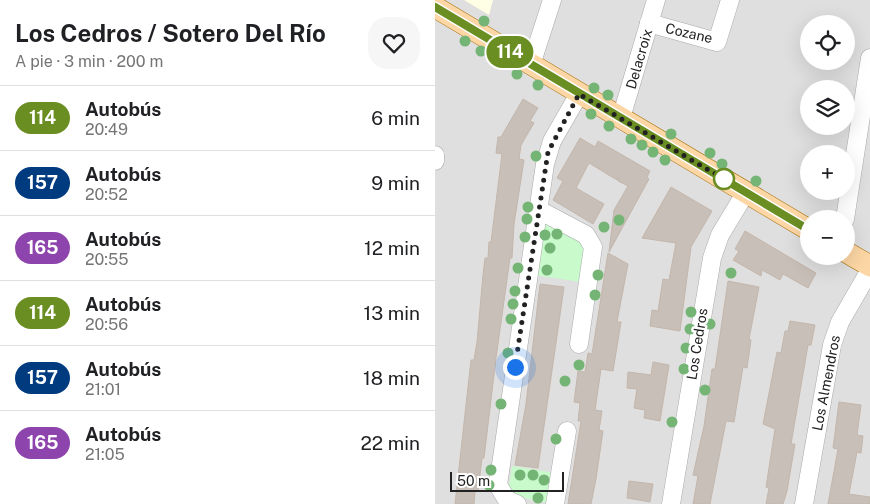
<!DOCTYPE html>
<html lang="es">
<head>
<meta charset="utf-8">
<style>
  :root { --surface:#fff; --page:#f6f6f6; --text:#202124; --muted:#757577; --line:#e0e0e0 }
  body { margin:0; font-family:"Public Sans",sans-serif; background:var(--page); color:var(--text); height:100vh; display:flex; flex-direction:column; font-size:19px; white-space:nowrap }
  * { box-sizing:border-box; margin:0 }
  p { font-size:16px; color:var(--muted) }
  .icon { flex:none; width:28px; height:28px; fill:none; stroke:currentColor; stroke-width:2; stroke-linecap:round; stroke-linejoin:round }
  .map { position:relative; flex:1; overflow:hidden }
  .details { display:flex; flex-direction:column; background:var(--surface); width:435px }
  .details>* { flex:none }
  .badge { padding:0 10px; border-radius:16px; font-size:18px; line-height:32px }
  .controls { position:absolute; left:365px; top:15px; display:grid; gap:10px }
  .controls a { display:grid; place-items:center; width:55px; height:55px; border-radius:50%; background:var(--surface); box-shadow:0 5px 20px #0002; font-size:25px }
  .scale { position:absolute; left:15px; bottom:12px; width:114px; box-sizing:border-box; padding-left:5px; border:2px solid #222; border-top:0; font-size:14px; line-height:18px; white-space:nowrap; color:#222; -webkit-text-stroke:4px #fff; paint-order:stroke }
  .you { position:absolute; width:25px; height:25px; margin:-12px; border:4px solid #fff; border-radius:50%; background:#1a73e8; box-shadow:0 0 0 8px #1a73e833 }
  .map>.badge { position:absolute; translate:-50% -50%; box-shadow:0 0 0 2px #fff }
  .round { display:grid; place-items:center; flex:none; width:52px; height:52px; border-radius:20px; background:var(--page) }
  .summary { display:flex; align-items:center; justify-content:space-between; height:85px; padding:0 15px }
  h1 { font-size:24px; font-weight:700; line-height:38px }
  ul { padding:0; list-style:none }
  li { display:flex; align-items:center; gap:15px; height:65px; padding:0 15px; border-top:1px solid var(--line) }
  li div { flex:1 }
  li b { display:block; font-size:19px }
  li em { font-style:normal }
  li .badge { min-width:55px; font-weight:700; text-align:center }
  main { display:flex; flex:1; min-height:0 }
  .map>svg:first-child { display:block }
</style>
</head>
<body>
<main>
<section class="details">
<div class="summary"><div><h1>Los Cedros / Sotero Del Río</h1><p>A pie · 3 min · 200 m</p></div><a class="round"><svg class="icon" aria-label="heart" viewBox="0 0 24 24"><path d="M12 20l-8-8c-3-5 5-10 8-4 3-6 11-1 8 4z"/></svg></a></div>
<ul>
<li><span class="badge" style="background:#6b8e23;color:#fff">114</span><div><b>Autobús</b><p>20:49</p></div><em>6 min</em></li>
<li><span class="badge" style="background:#003b80;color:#fff">157</span><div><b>Autobús</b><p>20:52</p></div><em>9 min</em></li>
<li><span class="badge" style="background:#8e44ad;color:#fff">165</span><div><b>Autobús</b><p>20:55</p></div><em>12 min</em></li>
<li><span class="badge" style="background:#6b8e23;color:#fff">114</span><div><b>Autobús</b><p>20:56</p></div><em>13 min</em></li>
<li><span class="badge" style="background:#003b80;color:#fff">157</span><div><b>Autobús</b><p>21:01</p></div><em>18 min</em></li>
<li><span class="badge" style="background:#8e44ad;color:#fff">165</span><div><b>Autobús</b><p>21:05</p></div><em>22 min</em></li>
</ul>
</section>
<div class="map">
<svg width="435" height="504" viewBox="0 0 435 504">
  <rect width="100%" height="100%" fill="#f2efe9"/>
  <path fill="#e0dfdf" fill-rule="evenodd" d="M 0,0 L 435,0 L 435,504 L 0,504 ZM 374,24 L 411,24 L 411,61 L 374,61 ZM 374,89 L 411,89 L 411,126 L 374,126 ZM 374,154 L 411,154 L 411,191 L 374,191 ZM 374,219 L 411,219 L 411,256 L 374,256 Z"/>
  <path fill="#ffffe5" d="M 29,0 L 58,0 L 54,15 Z"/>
  <g fill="#c8facc">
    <path d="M 114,221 L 151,246 L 146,282 L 99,275 L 107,224 Z"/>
    <path d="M 77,466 L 120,473 L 113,503 L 79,496 L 74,486 Z"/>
  </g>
  <g fill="#c7bfb8" stroke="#c4b6ab">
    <path d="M 88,99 L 103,108 L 95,121 L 99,123 L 86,145 L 84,159 L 89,160 L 79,224 L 77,258 L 75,258 L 61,358 L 49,458 L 47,458 L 43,491 L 40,491 L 39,504 L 20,504 L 36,360 L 39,360 L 42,342 L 48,275 L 50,258 L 53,258 L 54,242 L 56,242 L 67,154 L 61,153 L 63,137 L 66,137 Z"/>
    <path d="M 145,138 L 160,147 L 163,141 L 215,171 L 212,177 L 214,179 L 174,252 L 179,210 L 193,186 L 183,181 L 184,177 L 182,180 L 154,163 L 141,188 L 169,204 L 158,224 L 118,200 L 128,181 L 122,178 Z"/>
    <path d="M 236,187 L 277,211 L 256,247 L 245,331 L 215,326 L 217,310 L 223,311 L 228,279 L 234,280 L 241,243 L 207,238 Z"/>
    <path d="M 310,231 L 381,273 L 373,288 L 348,274 L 345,280 L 327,270 L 326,276 L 298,260 L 304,251 L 300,249 Z"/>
    <path d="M 173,253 L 193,264 L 182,322 L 186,322 L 178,371 L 166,369 L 160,410 L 167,411 L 164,430 L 168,431 L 161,479 L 156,504 L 133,504 L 146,421 L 143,421 L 145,403 L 139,402 L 143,371 L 150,372 L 153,353 L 157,354 Z"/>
    <path d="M 293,281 L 324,287 L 314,339 L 316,340 L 312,368 L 308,367 L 299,422 L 291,421 L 275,504 L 258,504 L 263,476 L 258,475 L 269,426 L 277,369 L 280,369 Z"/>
    <path d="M 105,284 L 129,287 L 103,468 L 80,465 L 91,404 Z"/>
    <path d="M 355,321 L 380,325 L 376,345 L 373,345 L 356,444 L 360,444 L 352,491 L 348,504 L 331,504 L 334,488 L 331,487 L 340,429 L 328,424 L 342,352 L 346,353 L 350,331 L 353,331 Z"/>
    <path d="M 218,362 L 234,365 L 225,421 L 209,418 L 210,410 L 199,408 L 202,389 L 192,388 L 193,372 L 216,375 Z"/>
    <path d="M 404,402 L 426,405 L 422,435 L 428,436 L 426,453 L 422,452 L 414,494 L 435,497 L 435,504 L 393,504 L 403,449 L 398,448 Z"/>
    <path d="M 194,481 L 218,484 L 215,502 L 192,498 Z"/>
  </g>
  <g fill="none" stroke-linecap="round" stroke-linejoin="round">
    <defs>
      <g id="minor">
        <path d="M 214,23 L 282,42 L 295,0"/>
        <path d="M 96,65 L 117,0"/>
        <path d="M 186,118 L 221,0"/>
        <path d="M 0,155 L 0,161"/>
        <path d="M 102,209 L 151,235 L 158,247 L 144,344"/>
        <path d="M 410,219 L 435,58"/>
        <path d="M 82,504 L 72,500 L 63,485 L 110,164 L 117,141 L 144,94"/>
        <path d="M 120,504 L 132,431"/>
        <path d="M 236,504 L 277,258 L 285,235 L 311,192"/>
        <path d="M 369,504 L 397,345 L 405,322 L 435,270"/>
      </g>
      <g id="major">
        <path d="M 0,7 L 374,230"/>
        <path d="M 411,252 L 435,266"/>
      </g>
    </defs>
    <use href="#minor" stroke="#a9a9a9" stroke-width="19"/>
    <use href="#major" stroke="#a06b00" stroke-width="22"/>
    <path stroke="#fa8072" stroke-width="2.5" stroke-dasharray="2.5 2.5" stroke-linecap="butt" d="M 386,215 L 392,219"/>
    <use href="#minor" stroke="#fff" stroke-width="18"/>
    <use href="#major" stroke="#fcd6a4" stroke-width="21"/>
  </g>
  <g fill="#74b475">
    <circle cx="49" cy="21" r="5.5"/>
    <circle cx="30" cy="41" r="5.5"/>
    <circle cx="91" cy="43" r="5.5"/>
    <circle cx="46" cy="51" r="5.5"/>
    <circle cx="82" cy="74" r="5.5"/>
    <circle cx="103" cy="85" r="5.5"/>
    <circle cx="159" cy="88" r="5.5"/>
    <circle cx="173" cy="95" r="5.5"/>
    <circle cx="156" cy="114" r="5.5"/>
    <circle cx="174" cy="126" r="5.5"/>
    <circle cx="236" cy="134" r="5.5"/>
    <circle cx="196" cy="139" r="5.5"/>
    <circle cx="207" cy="145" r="5.5"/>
    <circle cx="218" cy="152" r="5.5"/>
    <circle cx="275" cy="153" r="5.5"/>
    <circle cx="101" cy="156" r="5.5"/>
    <circle cx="230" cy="160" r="5.5"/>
    <circle cx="287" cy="164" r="5.5"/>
    <circle cx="321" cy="181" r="5.5"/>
    <circle cx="93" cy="207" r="5.5"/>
    <circle cx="92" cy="219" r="5.5"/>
    <circle cx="184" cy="220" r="5.5"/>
    <circle cx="169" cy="227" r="5.5"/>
    <circle cx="122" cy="234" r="5.5"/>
    <circle cx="110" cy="235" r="5.5"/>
    <circle cx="90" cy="237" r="5.5"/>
    <circle cx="115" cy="248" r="5.5"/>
    <circle cx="83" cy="268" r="5.5"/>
    <circle cx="112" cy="270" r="5.5"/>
    <circle cx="296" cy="273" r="5.5"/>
    <circle cx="163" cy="275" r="5.5"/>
    <circle cx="80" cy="291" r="5.5"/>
    <circle cx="160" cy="295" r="5.5"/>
    <circle cx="78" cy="304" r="5.5"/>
    <circle cx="256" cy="312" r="5.5"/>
    <circle cx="76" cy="319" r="5.5"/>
    <circle cx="275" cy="324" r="5.5"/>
    <circle cx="255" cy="329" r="5.5"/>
    <circle cx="251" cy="348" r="5.5"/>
    <circle cx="73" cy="353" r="5.5"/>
    <circle cx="144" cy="365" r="5.5"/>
    <circle cx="249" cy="369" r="5.5"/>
    <circle cx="130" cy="381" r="5.5"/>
    <circle cx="270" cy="390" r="5.5"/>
    <circle cx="66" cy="404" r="5.5"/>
    <circle cx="237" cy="422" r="5.5"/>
    <circle cx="121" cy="439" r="5.5"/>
    <circle cx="56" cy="470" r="5.5"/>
    <circle cx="85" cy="475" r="5.5"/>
    <circle cx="98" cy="475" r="5.5"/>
    <circle cx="109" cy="480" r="5.5"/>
    <circle cx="54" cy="485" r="5.5"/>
    <circle cx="103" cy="498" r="5.5"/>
  </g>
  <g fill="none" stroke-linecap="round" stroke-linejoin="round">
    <defs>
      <path id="line" d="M 0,7 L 374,230"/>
    </defs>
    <use href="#line" stroke="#fff" stroke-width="11"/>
    <use href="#line" stroke="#6b8e23" stroke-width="8"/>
    <path stroke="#222" stroke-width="5" stroke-dasharray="0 9" d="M 80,367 L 113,152 L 144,94 L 294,182 L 289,179"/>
  </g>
  <circle fill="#fff" stroke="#6b8e23" stroke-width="2.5" cx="289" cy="179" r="10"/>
  <g text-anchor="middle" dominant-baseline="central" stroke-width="5" stroke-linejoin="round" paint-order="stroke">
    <g font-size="14" fill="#222" stroke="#fff">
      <text transform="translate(254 33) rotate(13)">Cozane</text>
      <text transform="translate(204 59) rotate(-74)">Delacroix</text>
      <text transform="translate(262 344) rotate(-81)">Los Cedros</text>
      <text transform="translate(391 383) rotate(-79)">Los Almendros</text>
    </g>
  </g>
</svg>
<div class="controls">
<a><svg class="icon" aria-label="locate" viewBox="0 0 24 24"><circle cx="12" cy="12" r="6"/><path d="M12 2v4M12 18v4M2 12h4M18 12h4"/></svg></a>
<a><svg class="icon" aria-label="layers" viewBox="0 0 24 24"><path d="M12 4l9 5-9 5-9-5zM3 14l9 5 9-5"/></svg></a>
<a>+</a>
<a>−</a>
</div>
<div class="scale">50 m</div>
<div class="you" style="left:80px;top:367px"></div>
<b class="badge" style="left:75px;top:52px;background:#6b8e23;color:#fff">114</b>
</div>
</main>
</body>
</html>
